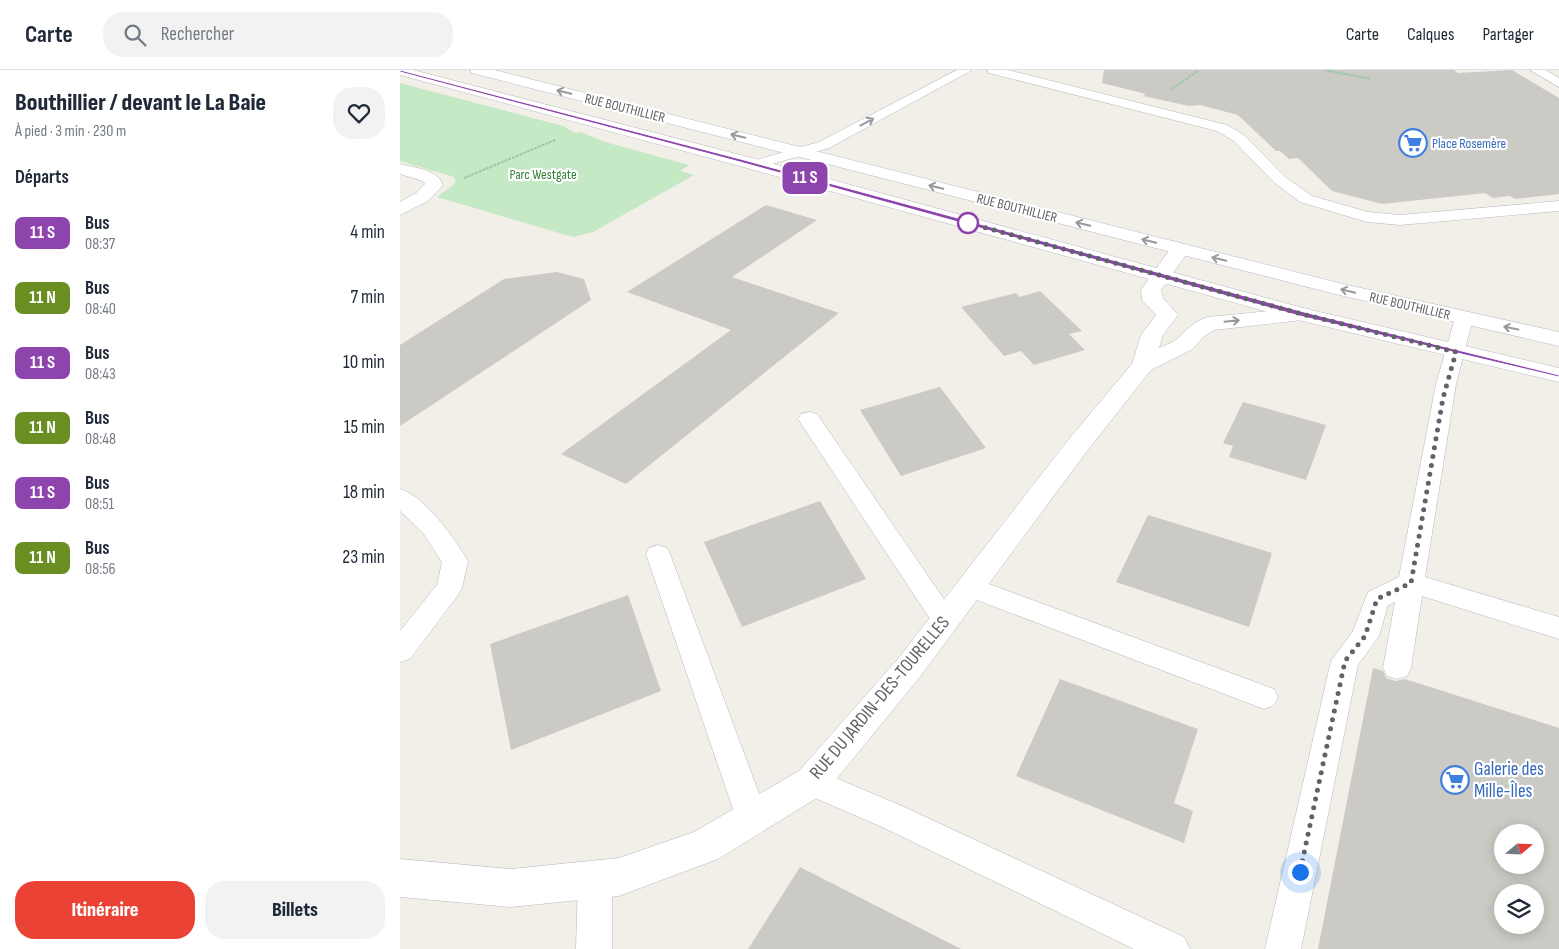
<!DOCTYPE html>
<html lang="fr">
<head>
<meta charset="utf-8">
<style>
  :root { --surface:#fff; --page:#f2f2f3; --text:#1f2937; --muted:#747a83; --line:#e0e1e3; --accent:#ea4335 }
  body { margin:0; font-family:"Sofia Sans Condensed",sans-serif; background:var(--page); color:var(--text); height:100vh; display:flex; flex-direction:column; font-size:19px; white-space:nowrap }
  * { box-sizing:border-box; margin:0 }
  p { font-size:16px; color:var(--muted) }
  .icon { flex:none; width:28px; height:28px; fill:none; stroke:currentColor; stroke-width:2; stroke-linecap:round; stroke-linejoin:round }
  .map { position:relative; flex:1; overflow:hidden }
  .sheet { display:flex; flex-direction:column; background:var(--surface); width:400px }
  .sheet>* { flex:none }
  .badge { padding:0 10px; border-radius:8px; font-size:18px; line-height:32px }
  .needle { width:32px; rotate:71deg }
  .controls { position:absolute; left:1094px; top:754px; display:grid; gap:10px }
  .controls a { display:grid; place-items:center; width:50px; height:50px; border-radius:50%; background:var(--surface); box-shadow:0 2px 12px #0003; font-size:25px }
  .you { position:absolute; width:25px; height:25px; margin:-12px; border:4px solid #fff; border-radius:50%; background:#1a73e8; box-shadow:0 0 0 8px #1a73e833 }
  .map>.badge { position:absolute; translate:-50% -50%; box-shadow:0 0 0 2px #fff }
  h2 { padding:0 15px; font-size:19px; line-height:45px }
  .round { display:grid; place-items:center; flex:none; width:52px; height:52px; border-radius:20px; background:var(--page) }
  .headline { display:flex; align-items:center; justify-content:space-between; height:85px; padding:0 15px }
  h1 { font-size:24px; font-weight:800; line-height:38px }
  .button { display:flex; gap:10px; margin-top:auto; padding:10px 15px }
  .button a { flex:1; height:58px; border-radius:20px; background:var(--accent); color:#fff; font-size:20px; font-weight:800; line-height:58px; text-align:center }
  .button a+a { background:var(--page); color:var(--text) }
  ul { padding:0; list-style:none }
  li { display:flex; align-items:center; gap:15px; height:65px; padding:0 15px }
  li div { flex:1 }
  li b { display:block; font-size:19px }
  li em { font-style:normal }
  li .badge { min-width:55px; font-weight:700; text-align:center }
  header { display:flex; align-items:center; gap:30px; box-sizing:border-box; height:70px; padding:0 25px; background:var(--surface); border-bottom:1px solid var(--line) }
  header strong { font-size:24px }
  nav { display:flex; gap:28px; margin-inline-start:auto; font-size:18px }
  .search { width:350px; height:45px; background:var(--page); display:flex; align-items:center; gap:12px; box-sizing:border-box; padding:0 18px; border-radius:20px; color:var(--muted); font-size:19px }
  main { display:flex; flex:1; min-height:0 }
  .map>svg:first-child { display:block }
</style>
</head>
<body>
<header>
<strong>Carte</strong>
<div class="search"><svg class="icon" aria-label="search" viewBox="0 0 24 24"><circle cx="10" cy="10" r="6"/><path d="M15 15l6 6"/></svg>Rechercher</div>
<nav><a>Carte</a><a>Calques</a><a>Partager</a></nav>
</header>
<main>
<section class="sheet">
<div class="headline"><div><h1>Bouthillier / devant le La Baie</h1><p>À pied · 3 min · 230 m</p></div><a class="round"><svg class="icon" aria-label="heart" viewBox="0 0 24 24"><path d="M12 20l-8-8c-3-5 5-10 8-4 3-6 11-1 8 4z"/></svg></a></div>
<h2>Départs</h2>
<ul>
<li><span class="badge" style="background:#8e44ad;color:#fff">11 S</span><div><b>Bus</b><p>08:37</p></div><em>4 min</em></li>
<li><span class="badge" style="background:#6b8e23;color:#fff">11 N</span><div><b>Bus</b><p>08:40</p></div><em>7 min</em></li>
<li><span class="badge" style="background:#8e44ad;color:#fff">11 S</span><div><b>Bus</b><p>08:43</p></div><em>10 min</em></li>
<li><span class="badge" style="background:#6b8e23;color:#fff">11 N</span><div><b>Bus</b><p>08:48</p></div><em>15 min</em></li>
<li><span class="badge" style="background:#8e44ad;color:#fff">11 S</span><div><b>Bus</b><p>08:51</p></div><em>18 min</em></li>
<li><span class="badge" style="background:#6b8e23;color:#fff">11 N</span><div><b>Bus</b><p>08:56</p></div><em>23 min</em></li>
</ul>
<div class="button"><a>Itinéraire</a><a>Billets</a></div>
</section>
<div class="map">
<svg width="1159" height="879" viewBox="0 0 1159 879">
  <rect width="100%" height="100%" fill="#f1efe8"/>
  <path fill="#c5e8c5" d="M 0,13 L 163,56 L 175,63 L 181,62 L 205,72 L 289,95 L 280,101 L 294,105 L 193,162 L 173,167 L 37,127 L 53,115 L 56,111 L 54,107 L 0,91 Z"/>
  <g fill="#cccac5" fill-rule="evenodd">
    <path d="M 704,0 L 1054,0 L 1058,3 L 1112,0 L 1159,28 L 1159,124 L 1115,129 L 1110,126 L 1093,128 L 1085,123 L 982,134 L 932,121 L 898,88 L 889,89 L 880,81 L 876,81 L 838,45 L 800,35 L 789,36 L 743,26 L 746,24 L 702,13 Z"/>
    <path d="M 366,135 L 417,150 L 332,207 L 439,243 L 226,414 L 161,384 L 331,260 L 227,222 Z"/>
    <path d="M 157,202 L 184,209 L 191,230 L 0,356 L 0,275 L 104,209 Z"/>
    <path d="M 640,221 L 682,261 L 669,264 L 685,280 L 634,295 L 621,281 L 604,286 L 561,237 L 616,223 L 620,227 Z"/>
    <path d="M 540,317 L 586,378 L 501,406 L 460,340 Z"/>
    <path d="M 843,332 L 926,355 L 906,410 L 829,387 L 833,376 L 823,373 Z"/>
    <path d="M 420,431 L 466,509 L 342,557 L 304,472 Z"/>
    <path d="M 748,445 L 872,483 L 849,557 L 716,512 Z"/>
    <path d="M 228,525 L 261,621 L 111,680 L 90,574 Z"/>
    <path d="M 973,598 L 983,601 L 986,608 L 996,611 L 1005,609 L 1159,658 L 1159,879 L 918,879 ZM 1102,762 L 1135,762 L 1135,795 L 1102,795 ZM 1102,822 L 1135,822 L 1135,855 L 1102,855 Z"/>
    <path d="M 660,609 L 798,659 L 774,733 L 793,741 L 784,773 L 616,706 Z"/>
    <path d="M 400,797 L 561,879 L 348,879 Z"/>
  </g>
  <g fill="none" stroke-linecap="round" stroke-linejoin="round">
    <defs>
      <g id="lane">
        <path d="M 557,0 L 572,0 L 429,78 L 354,99 L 349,98 L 347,95 L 349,92 L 419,72 Z"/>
        <path d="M 587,0 L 608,0 L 827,55 L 844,65 L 885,107 L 912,126 L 968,142 L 1000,145 L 1159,131 L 1159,141 L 1000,155 L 967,152 L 900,132 L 875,113 L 834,71 L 817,61 L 589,3 Z"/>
        <path d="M 1130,0 L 1145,0 L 1159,8 L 1159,17 Z"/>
        <path d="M 1064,242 L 1071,244 L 1073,248 L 1056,314 L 1025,507 L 1159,547 L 1159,569 L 1022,526 L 1011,598 L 1007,606 L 997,609 L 987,606 L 983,598 L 995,532 L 988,535 L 979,566 L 958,595 L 901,879 L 865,879 L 931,591 L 953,561 L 968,522 L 999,507 L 1036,314 L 1055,248 L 1057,244 Z"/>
        <path d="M 409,342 L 417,344 L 554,544 L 558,551 L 554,558 L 545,561 L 536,558 L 398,349 L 401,344 Z"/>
        <path d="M 0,419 C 25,426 55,469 68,491 L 62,518 L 58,525 L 10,589 L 0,592 L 0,561 L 37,515 L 42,492 L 23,463 L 0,441 Z"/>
        <path d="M 258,475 L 267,478 L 270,484 L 368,748 L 363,758 L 352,763 L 341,758 L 336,748 L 246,484 L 249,478 Z"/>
        <path d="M 570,507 L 874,619 L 878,627 L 874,635 L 864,639 L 561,524 L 557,517 L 561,510 Z"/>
        <path d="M 412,698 L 502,736 L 784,867 L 790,879 L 734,879 L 480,756 L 401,722 L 397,712 L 401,702 Z"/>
        <path d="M 195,793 L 207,797 L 212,809 L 212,879 L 176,879 L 178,809 L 183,797 Z"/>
      </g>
      <g id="street">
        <path d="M 0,94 C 15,98 37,99 43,115 L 28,131 L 0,145 L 0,132 L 16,123 L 25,114 L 23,111 L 0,104 Z"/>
        <path d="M 780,173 L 787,175 L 790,179 L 761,220 L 763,228 L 778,245 L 763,265 L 759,278 C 765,275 773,273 778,268 C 788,259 794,251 808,247 L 902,238 L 910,239 L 913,244 L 910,249 L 902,250 L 814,260 L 803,267 L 793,279 L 751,300 L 687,381 L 519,608 L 425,723 L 318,789 L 219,826 L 111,837 L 0,827 L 0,789 L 111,799 L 219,788 L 294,762 L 399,701 L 497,590 L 669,369 L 732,294 L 741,265 L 756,245 L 742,230 L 741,220 L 773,175 Z"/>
      </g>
      <g id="secondary">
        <path d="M 0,0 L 13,0 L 348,87 L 907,239 L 1159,298 L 1159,312 L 894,249 L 336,95 L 0,5 Z"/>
        <path d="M 70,0 L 94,0 L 943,214 L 1159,262 L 1159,276 L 935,224 L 72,3 Z"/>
      </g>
    </defs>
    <use href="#lane" stroke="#b5b8bc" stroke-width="1"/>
    <use href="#street" stroke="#b5b8bc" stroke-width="1"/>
    <use href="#secondary" stroke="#b6babf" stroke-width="1"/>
    <g stroke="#9cc7a9" stroke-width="2" stroke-dasharray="3 1" stroke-linecap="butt">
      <path d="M 924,0 L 971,9"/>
      <path d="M 772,19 L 799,0"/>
      <path d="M 64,108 L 155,70"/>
    </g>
    <use href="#lane" fill="#fff" fill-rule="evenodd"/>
    <use href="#street" fill="#fff" fill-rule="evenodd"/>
    <use href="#secondary" fill="#fff" fill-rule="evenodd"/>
  </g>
  <defs><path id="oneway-shaft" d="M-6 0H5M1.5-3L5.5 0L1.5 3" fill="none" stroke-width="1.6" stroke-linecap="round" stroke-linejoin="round" transform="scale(1.25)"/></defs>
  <g stroke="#979a9d">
    <use href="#oneway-shaft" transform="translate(164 22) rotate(-166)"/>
    <use href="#oneway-shaft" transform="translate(467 52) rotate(-28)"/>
    <use href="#oneway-shaft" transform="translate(338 66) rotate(-166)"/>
    <use href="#oneway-shaft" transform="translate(536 117) rotate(-166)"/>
    <use href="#oneway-shaft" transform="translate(683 154) rotate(-166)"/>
    <use href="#oneway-shaft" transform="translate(749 171) rotate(-166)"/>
    <use href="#oneway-shaft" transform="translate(819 189) rotate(-166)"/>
    <use href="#oneway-shaft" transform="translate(948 221) rotate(-166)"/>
    <use href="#oneway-shaft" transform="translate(832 251) rotate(-6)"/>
    <use href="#oneway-shaft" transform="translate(1111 258) rotate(-168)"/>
  </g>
  <path fill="#8e44ad" stroke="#fff" d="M 0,0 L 344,90 L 904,242 L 1159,305 L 1159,307 L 900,246 L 340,92 L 0,2 Z"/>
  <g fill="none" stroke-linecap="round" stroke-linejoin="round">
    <path stroke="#5f6368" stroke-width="5" stroke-dasharray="0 9" d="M 568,153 L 902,244 L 1056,282 L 1043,328 L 1011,513 L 977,529 L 965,566 L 945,591 L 900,802"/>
  </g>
  <defs>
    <symbol id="supermarket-ring" viewBox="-11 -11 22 22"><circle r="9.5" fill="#fff" stroke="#3f7fe0" stroke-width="1.5"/><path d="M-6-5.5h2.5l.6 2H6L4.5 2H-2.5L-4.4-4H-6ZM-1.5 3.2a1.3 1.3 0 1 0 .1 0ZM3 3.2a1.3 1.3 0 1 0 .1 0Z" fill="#3f7fe0"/></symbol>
  </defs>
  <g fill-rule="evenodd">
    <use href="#supermarket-ring" x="997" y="57" width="32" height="32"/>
    <use href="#supermarket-ring" x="1039" y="694" width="32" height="32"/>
  </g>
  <circle fill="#fff" stroke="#8e44ad" stroke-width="2.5" cx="568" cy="153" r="10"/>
  <g text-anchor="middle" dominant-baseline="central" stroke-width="4.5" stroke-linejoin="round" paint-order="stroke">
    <g font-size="14" fill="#5f6368" stroke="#fff">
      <text transform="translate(225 38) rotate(14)">RUE BOUTHILLIER</text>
      <text transform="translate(617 138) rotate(14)">RUE BOUTHILLIER</text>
      <text transform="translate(1010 236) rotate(13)">RUE BOUTHILLIER</text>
    </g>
    <g font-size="14" fill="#366cbe" stroke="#fff" text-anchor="start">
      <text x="1032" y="73">Place Rosemère</text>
    </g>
    <g font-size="14" fill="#348238" stroke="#fff">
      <text x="143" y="104">Parc Westgate</text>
    </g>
    <g font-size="19" fill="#5f6368" stroke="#fff">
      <text transform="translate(480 628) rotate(-50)">RUE DU JARDIN-DES-TOURELLES</text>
    </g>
    <g font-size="19" fill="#366cbe" stroke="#fff" text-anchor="start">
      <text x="1074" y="699">Galerie des<tspan x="1074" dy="22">Mille-Îles</tspan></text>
    </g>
  </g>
</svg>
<div class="controls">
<a><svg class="needle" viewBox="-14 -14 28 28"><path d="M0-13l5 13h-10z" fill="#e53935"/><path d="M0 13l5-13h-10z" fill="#747a83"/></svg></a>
<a><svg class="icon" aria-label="layers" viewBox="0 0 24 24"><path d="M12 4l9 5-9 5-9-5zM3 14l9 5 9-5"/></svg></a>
</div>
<div class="you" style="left:900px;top:802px"></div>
<b class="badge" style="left:405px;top:108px;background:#8e44ad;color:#fff">11 S</b>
</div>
</main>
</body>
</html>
